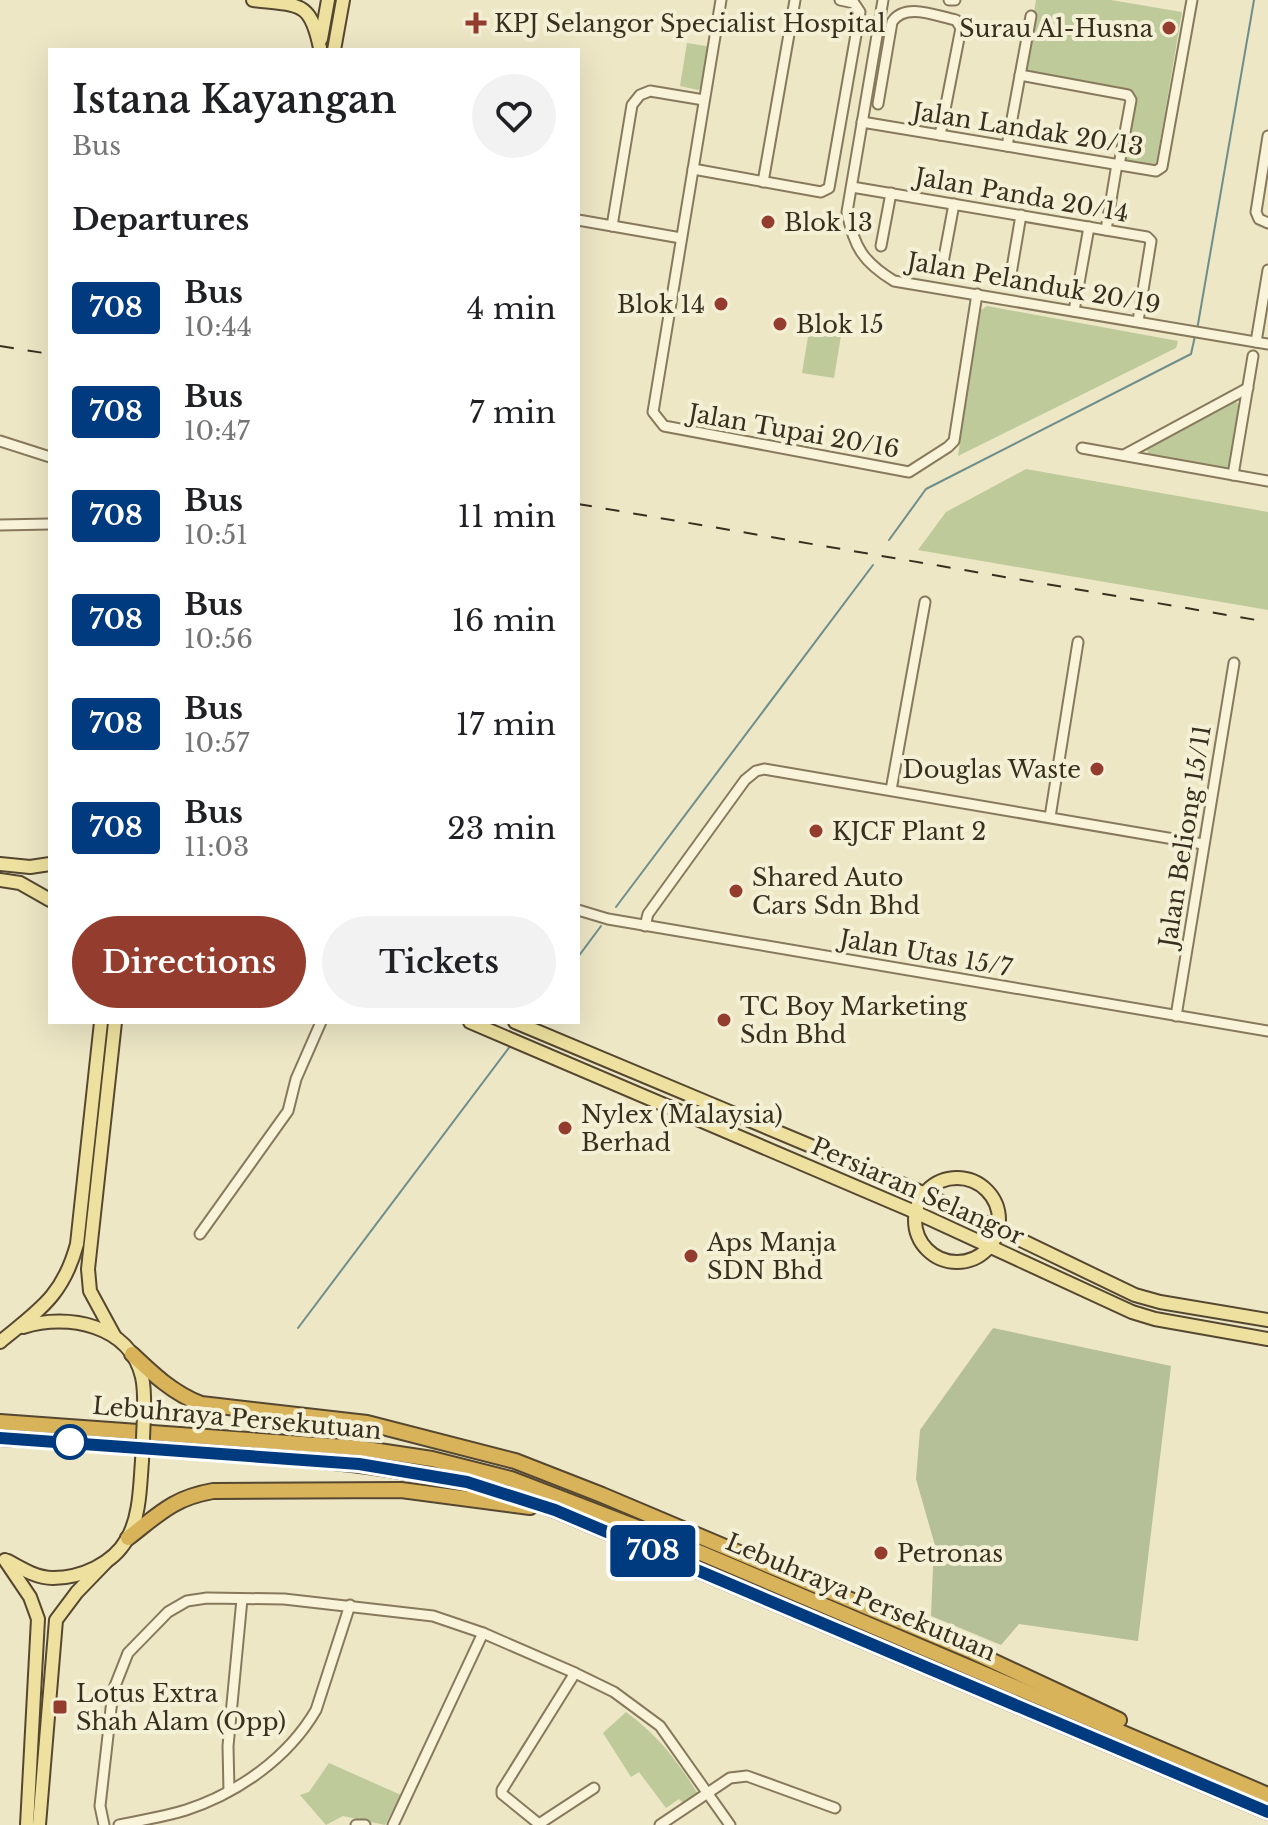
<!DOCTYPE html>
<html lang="en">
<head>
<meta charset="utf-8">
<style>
  :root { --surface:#fff; --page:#f2f2f2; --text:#202124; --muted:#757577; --accent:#943d2f }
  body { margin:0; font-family:"Libre Baskerville",serif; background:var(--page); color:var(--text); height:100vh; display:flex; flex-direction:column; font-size:30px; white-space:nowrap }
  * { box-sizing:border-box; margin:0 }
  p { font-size:26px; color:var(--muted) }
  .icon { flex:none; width:44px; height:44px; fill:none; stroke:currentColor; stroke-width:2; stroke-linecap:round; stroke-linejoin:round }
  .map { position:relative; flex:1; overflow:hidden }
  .details { position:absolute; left:48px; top:48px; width:532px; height:976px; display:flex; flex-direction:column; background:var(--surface); border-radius:0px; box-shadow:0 8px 32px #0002 }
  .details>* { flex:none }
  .badge { padding:0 16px; border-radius:6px; font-size:28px; line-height:52px }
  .map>.badge { position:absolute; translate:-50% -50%; box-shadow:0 0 0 4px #fff }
  h2 { padding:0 24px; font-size:30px; line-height:72px }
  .round { display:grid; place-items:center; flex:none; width:84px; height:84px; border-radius:42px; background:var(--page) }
  .head { display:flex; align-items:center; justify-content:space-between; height:136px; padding:0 24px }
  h1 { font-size:38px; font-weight:600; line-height:60px }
  .cta { display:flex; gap:16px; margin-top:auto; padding:16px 24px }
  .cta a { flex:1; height:92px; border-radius:48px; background:var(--accent); color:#fff; font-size:32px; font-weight:600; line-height:92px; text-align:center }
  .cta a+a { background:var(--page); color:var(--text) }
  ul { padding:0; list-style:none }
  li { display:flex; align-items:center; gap:24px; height:104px; padding:0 24px }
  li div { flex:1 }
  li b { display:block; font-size:30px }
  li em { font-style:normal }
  li .badge { min-width:88px; font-weight:700; text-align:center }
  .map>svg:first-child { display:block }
</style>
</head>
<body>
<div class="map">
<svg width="1268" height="1825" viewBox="0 0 1268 1825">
  <rect width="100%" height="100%" fill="#ede7c6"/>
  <g fill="#beca9a">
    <path d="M 1036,0 L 1111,0 L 1182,12 L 1156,165 L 1124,160 L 1135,98 L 1132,92 L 1024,73 Z"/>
    <path d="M 687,43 L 712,47 L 706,84 L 698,90 L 680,86 Z"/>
    <path d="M 987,306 L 1178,341 L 1176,348 L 958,456 L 979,311 Z"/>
    <path d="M 809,331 L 841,336 L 834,378 L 802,373 Z"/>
    <path d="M 1232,400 L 1241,405 L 1231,464 L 1225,469 L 1149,454 L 1145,447 Z"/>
    <path d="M 1026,469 L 1268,512 L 1268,610 L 918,550 L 946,512 Z"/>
    <path d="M 626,1712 C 657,1734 679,1763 698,1794 L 684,1804 L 679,1799 L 666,1808 L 639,1772 L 631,1777 L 603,1733 Z"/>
    <path d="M 329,1763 L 401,1795 L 385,1825 L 343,1816 L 326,1825 L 300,1795 L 309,1792 Z"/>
  </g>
  <path fill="#b5c099" d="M 993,1328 L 1171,1366 L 1138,1641 L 1019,1624 L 1001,1645 L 931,1616 L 934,1542 L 916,1479 L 920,1430 Z"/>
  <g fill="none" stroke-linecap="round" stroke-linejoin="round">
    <g stroke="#6e8e8b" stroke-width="2">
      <path d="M 1197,330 L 1254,0"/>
      <path d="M 889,540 L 926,489 L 1191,354 L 1195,336"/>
      <path d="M 616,907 L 873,565"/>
      <path d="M 578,957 L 601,926"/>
      <path d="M 298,1328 L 511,1045"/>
    </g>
    <defs>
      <g id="minor">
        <path d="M 721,0 L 653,412 L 664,426 L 909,472 L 948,447 L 954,441 L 977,294"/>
        <path d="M 883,0 L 847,212 C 854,247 863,262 894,281 L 1268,344"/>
        <path d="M 949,0 L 955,0"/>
        <path d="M 1020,75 L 1128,95 L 1131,100 L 1119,165"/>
        <path d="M 878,104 L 892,22 C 905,2 936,16 956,20 L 961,28 L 940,135"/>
        <path d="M 862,122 L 1156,171 L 1162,167 L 1192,0"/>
        <path d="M 1268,136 L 1256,212 L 1259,219 L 1268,223"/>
        <path d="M 1007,146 L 1031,16"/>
        <path d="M 693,169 L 821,192 L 829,188 L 860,12 L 854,3 L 840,0"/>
        <path d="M 763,182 L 795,0"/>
        <path d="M 852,187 L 1147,237 L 1151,241 L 1138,321"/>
        <path d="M 578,220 L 681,238"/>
        <path d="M 612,226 L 632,105 L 640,95 L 650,91 L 704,100"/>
        <path d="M 1106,230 L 1117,164"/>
        <path d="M 881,246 L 891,193"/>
        <path d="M 942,268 L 954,204"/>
        <path d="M 1010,280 L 1021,215"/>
        <path d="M 1074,311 L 1089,227"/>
        <path d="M 1256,342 L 1268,270"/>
        <path d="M 0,441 L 50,457"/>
        <path d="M 1082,448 L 1268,481"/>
        <path d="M 1124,455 L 1248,388"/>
        <path d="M 1233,475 L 1253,356"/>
        <path d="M 0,525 L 50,524"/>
        <path d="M 891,790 L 925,602"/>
        <path d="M 1050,817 L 1078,642"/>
        <path d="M 578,910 L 608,919 L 1268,1031"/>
        <path d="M 645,926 L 648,914 L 745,780 L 756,771 L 764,769 L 1203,844"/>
        <path d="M 1176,1016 L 1234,663"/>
        <path d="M 200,1234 L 288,1111 L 296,1079 L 321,1022"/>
        <path d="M 575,1673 L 502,1790 L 502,1794 L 539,1824 L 594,1788"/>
        <path d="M 229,1791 L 228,1746 L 242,1599"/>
        <path d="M 104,1825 L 100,1806 L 113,1691 L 128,1653 L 168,1612 L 187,1601 L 207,1598 L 284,1599 L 433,1616 L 483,1633 L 575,1673 L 614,1692 L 660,1726 L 730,1825"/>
        <path d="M 119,1825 C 141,1820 164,1817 186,1810 C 238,1793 288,1758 316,1710 L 350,1605"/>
        <path d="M 356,1825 L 365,1825"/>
        <path d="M 393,1825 L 483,1633"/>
        <path d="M 660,1825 L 730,1778 L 747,1776 L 835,1808"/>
      </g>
      <g id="major">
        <path d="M 253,0 C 300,6 310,0 320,48"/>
        <path d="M 321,39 L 328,0"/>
        <path d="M 334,50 L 343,0"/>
        <path d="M 0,864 L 30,867 L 50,864"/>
        <path d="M 0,880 L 20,883 L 50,900"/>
        <path d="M 115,1022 L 88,1269 L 90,1291 L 115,1337"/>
        <path d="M 470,1022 L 915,1212 L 1132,1312 L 1155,1319 L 1268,1339"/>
        <path d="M 515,1022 L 923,1193 L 1135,1295 L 1160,1302 L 1268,1320"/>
        <circle cx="957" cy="1220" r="42"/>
        <path d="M 23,1327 C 68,1313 130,1325 142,1377 C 145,1390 144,1403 144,1415"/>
        <path d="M 0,1342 C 39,1310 63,1296 77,1244 L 101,1022"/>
        <path d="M 5,1560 L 30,1597 L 38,1619 L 27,1825"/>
        <path d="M 8,1561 C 22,1569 37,1578 53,1578 C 81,1578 113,1564 127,1539 C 140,1517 140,1486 142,1461"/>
        <path d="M 39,1825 L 56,1620 L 77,1592 L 106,1562"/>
      </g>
      <g id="highway">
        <path d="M 132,1354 C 154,1375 173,1393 201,1404 L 367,1423 L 515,1461 L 602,1495 L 969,1650 L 1119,1720"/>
        <path d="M 0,1422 L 359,1448 L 432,1459 L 511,1479 L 675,1542 L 1268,1795"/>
        <path d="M 0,1438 C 71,1441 142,1447 213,1452 C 335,1461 438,1468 555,1510 L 1268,1812"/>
        <path d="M 128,1538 C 159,1514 173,1498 213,1491 L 401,1490 L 530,1507"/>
      </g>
    </defs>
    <use href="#minor" stroke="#87795c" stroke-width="13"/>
    <use href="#major" stroke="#554730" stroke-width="16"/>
    <use href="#highway" stroke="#554730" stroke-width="18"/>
    <use href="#minor" stroke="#f8f3d9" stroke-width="9"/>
    <use href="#major" stroke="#eee19f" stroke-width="12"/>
    <use href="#highway" stroke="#d8b35a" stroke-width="14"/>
    <g stroke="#382f1f" stroke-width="2" stroke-dasharray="14 14" stroke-linecap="butt">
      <path d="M 0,346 L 50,354"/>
      <path d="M 578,504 L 1268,622"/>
    </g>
    <defs>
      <path id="major-bridge" d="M 142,1461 L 144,1415"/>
    </defs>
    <use href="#major-bridge" stroke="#554730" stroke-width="16" stroke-linecap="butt"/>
    <use href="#major-bridge" stroke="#eee19f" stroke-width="12"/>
  </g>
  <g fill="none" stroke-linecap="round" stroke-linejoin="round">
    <defs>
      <path id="line" d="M 0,1438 L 359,1464 L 467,1482 L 555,1510 L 1268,1812"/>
    </defs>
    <use href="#line" stroke="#fff" stroke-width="18"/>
    <use href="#line" stroke="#003b80" stroke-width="12"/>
  </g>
  <g fill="#943d2f" stroke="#f4f0d5" stroke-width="3">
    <path d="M472 11h8v8h8v8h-8v8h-8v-8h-8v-8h8z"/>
    <circle cx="1169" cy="28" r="8"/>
    <circle cx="768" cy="222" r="8"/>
    <circle cx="721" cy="304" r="8"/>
    <circle cx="780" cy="324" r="8"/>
    <circle cx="1097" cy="769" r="8"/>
    <circle cx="816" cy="831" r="8"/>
    <circle cx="736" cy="891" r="8"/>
    <circle cx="724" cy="1020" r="8"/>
    <circle cx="565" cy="1128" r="8"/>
    <circle cx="691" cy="1256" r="8"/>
    <circle cx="881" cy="1553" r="8"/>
    <rect x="52" y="1699" width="16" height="16" rx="4"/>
  </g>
  <circle fill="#fff" stroke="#003b80" stroke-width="4" cx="70" cy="1442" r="16"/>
  <g text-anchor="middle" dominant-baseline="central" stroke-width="8" stroke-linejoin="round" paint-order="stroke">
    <g font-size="24" fill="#382f1f" stroke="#f4f0d5" text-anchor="start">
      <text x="494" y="23">KPJ Selangor Specialist Hospital</text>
      <text x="1153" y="28" text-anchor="end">Surau Al-Husna</text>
      <text x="784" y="222">Blok 13</text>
      <text x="705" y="304" text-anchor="end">Blok 14</text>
      <text x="796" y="324">Blok 15</text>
      <text x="1081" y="769" text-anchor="end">Douglas Waste</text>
      <text x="832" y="831">KJCF Plant 2</text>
      <text x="752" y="877">Shared Auto<tspan x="752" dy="28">Cars Sdn Bhd</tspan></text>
      <text x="740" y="1006">TC Boy Marketing<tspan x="740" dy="28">Sdn Bhd</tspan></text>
      <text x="581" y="1114">Nylex (Malaysia)<tspan x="581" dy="28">Berhad</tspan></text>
      <text x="707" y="1242">Aps Manja<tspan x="707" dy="28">SDN Bhd</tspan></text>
      <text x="897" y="1553">Petronas</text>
      <text x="76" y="1693">Lotus Extra<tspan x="76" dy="28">Shah Alam (Opp)</tspan></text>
    </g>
    <g font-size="24" fill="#382f1f" stroke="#f4f0d5">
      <text transform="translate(1028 129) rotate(9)">Jalan Landak 20/13</text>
      <text transform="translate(1022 195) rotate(10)">Jalan Panda 20/14</text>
      <text transform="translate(1034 283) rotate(10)">Jalan Pelanduk 20/19</text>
      <text transform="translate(794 431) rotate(10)">Jalan Tupai 20/16</text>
      <text transform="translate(1185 836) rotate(-81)">Jalan Beliong 15/11</text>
      <text transform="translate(926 953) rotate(10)">Jalan Utas 15/7</text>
      <text transform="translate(918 1191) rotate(24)">Persiaran Selangor</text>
      <text transform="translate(237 1418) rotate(5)">Lebuhraya Persekutuan</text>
      <text transform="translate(861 1597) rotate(23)">Lebuhraya Persekutuan</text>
    </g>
  </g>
</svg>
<b class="badge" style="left:653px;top:1551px;background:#003b80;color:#fff">708</b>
<section class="details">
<div class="head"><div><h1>Istana Kayangan</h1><p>Bus</p></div><a class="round"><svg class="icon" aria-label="heart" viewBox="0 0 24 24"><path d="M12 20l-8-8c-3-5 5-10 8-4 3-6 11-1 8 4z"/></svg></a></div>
<h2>Departures</h2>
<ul>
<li><span class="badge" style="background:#003b80;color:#fff">708</span><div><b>Bus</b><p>10:44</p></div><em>4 min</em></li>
<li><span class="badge" style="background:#003b80;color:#fff">708</span><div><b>Bus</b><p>10:47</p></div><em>7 min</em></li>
<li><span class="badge" style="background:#003b80;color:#fff">708</span><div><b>Bus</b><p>10:51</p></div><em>11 min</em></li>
<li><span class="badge" style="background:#003b80;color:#fff">708</span><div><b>Bus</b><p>10:56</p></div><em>16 min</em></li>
<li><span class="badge" style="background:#003b80;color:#fff">708</span><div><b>Bus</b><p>10:57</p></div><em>17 min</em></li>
<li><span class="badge" style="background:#003b80;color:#fff">708</span><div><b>Bus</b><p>11:03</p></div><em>23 min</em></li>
</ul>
<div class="cta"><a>Directions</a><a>Tickets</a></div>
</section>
</div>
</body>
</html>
